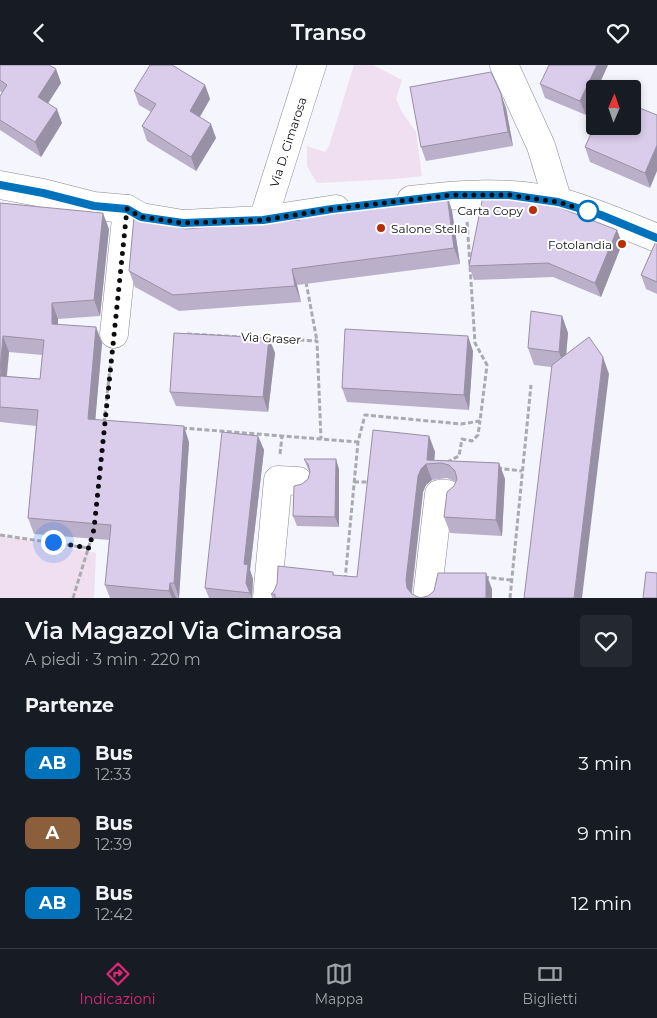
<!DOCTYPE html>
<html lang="it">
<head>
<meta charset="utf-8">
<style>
  :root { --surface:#171b24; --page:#242831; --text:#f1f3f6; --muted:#9ea1a6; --line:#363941; --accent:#db2777 }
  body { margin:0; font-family:Montserrat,sans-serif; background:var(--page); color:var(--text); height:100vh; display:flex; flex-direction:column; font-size:19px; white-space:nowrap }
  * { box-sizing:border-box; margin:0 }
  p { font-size:16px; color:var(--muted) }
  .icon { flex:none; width:28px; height:28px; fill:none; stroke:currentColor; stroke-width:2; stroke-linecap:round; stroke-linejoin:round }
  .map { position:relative; height:533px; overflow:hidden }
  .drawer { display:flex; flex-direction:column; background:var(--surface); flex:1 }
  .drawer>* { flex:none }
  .badge { padding:0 10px; border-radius:8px; font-size:18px; line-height:32px }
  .needle { width:32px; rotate:2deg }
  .controls { position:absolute; left:586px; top:15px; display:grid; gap:10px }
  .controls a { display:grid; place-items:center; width:55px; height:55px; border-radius:5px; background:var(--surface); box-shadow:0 2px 8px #0003; font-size:25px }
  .you { position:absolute; width:25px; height:25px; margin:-12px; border:4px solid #fff; border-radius:50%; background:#1a73e8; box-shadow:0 0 0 8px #1a73e833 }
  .map>.badge { position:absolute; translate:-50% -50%; box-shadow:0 0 0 2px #fff }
  h2 { padding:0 25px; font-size:19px; line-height:45px }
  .round { display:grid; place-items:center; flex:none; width:52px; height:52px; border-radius:5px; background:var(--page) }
  .overview { display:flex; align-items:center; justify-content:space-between; height:85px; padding:0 25px }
  h1 { font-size:24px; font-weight:600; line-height:38px }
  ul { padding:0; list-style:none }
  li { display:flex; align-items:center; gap:15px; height:70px; padding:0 25px }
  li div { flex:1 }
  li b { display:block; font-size:19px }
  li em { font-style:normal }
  li .badge { min-width:55px; font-weight:700; text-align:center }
  header { display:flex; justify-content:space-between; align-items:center; height:65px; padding:0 25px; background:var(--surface); font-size:22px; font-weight:600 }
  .dock { display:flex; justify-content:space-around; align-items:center; height:70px; border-top:1px solid var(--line); background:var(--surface); font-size:14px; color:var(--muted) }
  .dock a { display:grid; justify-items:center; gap:2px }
  .dock .on { color:var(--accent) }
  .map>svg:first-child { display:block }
</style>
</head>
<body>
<header><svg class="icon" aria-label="back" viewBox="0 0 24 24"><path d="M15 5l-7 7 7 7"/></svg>Transo<svg class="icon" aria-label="heart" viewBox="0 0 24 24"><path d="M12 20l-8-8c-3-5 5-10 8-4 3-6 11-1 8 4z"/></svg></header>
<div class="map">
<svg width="657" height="533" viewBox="0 0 657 533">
  <rect width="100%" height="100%" fill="#f4f5fd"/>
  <g fill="#f0dff0">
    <path d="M 354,0 L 373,0 L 402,15 L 396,34 L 402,47 L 416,67 L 422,111 L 394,114 L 317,118 L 307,101 L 307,81 L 325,87 L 329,81 Z"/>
    <path d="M 0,470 L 96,488 L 94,533 L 0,533 Z"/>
  </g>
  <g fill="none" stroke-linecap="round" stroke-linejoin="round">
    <defs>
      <g id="minor">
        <path d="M 504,0 L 541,81 L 558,137"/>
        <path d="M 0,120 L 43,128 L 94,141 L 127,144 L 141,152 L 183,159 L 263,155 L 336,144"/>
        <path d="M 411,135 C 459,129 512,125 560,137 C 593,146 625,160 657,173"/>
        <path d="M 263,155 L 312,0"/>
        <path d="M 114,269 L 127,144"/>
        <path d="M 267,533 L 278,415 L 298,416"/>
        <path d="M 427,533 L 439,429 L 447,429"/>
      </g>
    </defs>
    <use href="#minor" stroke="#8b8b93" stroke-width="29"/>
    <g stroke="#aaabb1" stroke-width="3" stroke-dasharray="5 2.5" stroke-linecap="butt">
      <path d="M 306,217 L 317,276"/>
      <path d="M 187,269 L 317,276 L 321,374"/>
      <path d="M 104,358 L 111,294"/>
      <path d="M 182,363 L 358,377"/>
      <path d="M 280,389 L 282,371"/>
      <path d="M 448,398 L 449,396 L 459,391 L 462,374 L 472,376 L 478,370 L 480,356"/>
      <path d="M 497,403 L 522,406"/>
      <path d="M 354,417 L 371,417"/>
      <path d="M 0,470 L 88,483"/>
      <path d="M 484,512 L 511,515"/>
      <path d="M 345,515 L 358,377 L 365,350 L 461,359 L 480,356 L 487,300 L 475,278 L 467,155"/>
      <path d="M 73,533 L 92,471"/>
      <path d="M 510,533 L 531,320"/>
    </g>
    <use href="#minor" stroke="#fff" stroke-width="28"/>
  </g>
  <g fill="#bbb0ca" fill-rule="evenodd">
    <path d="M 0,0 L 56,4 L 61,18 L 48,38 L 62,58 L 41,92 L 0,65 L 0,31 L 2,28 L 0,26 Z"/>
    <path d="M 608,0 L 597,24 L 595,24 L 595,29 L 586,50 L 545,33 L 540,19 Z"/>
    <path d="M 205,20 L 210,34 L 200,52 L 216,73 L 196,106 L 147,76 L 142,61 L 151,47 L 139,40 L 134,26 Z"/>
    <path d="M 506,43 L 513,81 L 426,96 L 421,82 Z"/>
    <path d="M 632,61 L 650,123 L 590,97 L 585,82 Z"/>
    <path d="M 447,130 L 452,146 L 460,199 L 297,220 L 301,237 L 179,246 L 135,222 L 129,206 L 185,164 L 300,155 Z"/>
    <path d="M 0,138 L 109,164 L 100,251 L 58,254 L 58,260 L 102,278 L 95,355 L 189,377 L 179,533 L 110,533 L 105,520 L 109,475 L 34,469 L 28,453 L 36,361 L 0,357 ZM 9,287 L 42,290 L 40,314 L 7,311 Z"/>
    <path d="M 617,165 L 622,179 L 601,232 L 553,212 L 474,215 L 469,201 Z"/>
    <path d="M 657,174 L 657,229 L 646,224 L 641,210 Z"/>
    <path d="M 562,251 L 568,268 L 566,289 L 609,309 L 534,300 L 528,283 Z"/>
    <path d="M 269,273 L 275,288 L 268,347 L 176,341 L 170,327 Z"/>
    <path d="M 473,286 L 469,345 L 347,337 L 342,323 Z"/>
    <path d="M 258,371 L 264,385 L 250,505 L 253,514 L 252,533 L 209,533 L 205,523 Z"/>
    <path d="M 429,371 L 435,387 L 434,395 L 499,398 L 505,414 L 502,471 L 450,468 L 444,452 L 456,417 L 447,413 L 432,415 L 426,420 L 423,427 L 412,529 L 420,533 L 492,524 L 492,533 L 272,533 L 271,529 L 333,507 L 334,511 L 357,512 Z"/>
    <path d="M 304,394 L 339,404 L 339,462 L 297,461 L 293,451 L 302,419 L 308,414 L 310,407 L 308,404 Z"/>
  </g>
  <g fill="#9890a4">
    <path d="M 597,0 L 608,0 L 597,24 L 595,24 L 595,29 L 586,50 L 580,36 Z"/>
    <path d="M 56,4 L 61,18 L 43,46 L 38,32 Z"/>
    <path d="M 205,20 L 210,34 L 195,60 L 190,46 Z"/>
    <path d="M 501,29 L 506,43 L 513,81 L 508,67 Z"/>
    <path d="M 57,44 L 62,58 L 41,92 L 35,77 Z"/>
    <path d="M 211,59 L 216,73 L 196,106 L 191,92 Z"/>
    <path d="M 657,80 L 657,106 L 650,123 L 645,108 Z"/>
    <path d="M 447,130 L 452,146 L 460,199 L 454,183 Z"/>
    <path d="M 103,148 L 109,164 L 100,251 L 94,235 Z"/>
    <path d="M 617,165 L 622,179 L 601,232 L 595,218 Z"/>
    <path d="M 292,204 L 297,220 L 301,237 L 295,221 Z"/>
    <path d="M 52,238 L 58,254 L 58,275 L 52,259 Z"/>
    <path d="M 562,251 L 568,268 L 565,304 L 559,287 Z"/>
    <path d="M 96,262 L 102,278 L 94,370 L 88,354 Z"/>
    <path d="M 3,271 L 9,287 L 5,327 L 0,312 Z"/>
    <path d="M 468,271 L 473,286 L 469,345 L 464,330 Z"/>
    <path d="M 269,273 L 275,288 L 268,347 L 263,332 Z"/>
    <path d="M 603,292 L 609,309 L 582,533 L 574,533 Z"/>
    <path d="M 184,361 L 189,377 L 179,533 L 174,518 Z"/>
    <path d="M 258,371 L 264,385 L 250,505 L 253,514 L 252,533 L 246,518 L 244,499 Z"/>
    <path d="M 429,371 L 435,387 L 434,398 L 427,395 Z"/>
    <path d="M 336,394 L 339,404 L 339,462 L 335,452 Z"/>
    <path d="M 499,398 L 505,414 L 502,471 L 496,455 Z"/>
    <path d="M 426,399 L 432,415 L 426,420 L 423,427 L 411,531 L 407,523 L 406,515 L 418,411 L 421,404 Z"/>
    <path d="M 486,508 L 492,524 L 492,533 L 486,533 Z"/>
    <path d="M 170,518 L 176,533 L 172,533 L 169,526 Z"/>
  </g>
  <g fill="#d9cdeb" stroke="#9890a4">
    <path d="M 0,0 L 49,0 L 56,4 L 38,32 L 57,44 L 35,77 L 0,55 L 0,31 L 7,20 L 0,15 Z"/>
    <path d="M 150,0 L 172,0 L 205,20 L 190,46 L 211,59 L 191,92 L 142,61 L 156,39 L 134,26 Z"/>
    <path d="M 549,0 L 597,0 L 580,36 L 540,19 Z"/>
    <path d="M 491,7 L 501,29 L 508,67 L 421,82 L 410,22 Z"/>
    <path d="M 632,40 L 657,50 L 657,80 L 645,108 L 585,82 L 595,60 L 595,61 L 632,61 Z"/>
    <path d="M 447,130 L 454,183 L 292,204 L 295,221 L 173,230 L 129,206 L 134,152 L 153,155 L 185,164 L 300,155 L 299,148 Z"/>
    <path d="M 483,131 L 503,131 L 545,137 L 617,165 L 595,218 L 548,198 L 469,201 Z"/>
    <path d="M 0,138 L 103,148 L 94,235 L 52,238 L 52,259 L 96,262 L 88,354 L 184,361 L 174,518 L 170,518 L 169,526 L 105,520 L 111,460 L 28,453 L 38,345 L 0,342 L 0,311 L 40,314 L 44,275 L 3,271 L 0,305 Z"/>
    <path d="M 657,174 L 657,217 L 641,210 Z"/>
    <path d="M 531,246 L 562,251 L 559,287 L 528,283 Z"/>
    <path d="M 345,264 L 468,271 L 464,330 L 342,323 Z"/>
    <path d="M 174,268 L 269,273 L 263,332 L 170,327 Z"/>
    <path d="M 589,272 L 603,292 L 574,533 L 524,533 L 552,300 Z"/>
    <path d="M 373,365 L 429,371 L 427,395 L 499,398 L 496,455 L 444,452 L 447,427 L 454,421 L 457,414 L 455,406 L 449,400 L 441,398 L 426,399 L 421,404 L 418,411 L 406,515 L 407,523 L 412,529 L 420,533 L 428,531 L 434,526 L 438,508 L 486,508 L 486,533 L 275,533 L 275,529 L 271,529 L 274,526 L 277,519 L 278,501 L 333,507 L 333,510 L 357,512 Z"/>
    <path d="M 222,367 L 258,371 L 244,499 L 248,500 L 246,518 L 250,528 L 205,523 Z"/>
    <path d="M 304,394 L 336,394 L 335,452 L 293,451 L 294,421 L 302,419 L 308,414 L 310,407 L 308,399 Z"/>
    <path d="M 646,507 L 657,508 L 657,533 L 643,533 Z"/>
  </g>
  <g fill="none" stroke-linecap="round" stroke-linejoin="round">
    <defs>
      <path id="line" d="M 0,120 L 43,128 L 94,141 L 127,144 L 141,152 L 183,158 L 263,155 L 332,144 L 452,130 L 509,130 L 558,137 L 601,150 L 657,173"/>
    </defs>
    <use href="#line" stroke="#fff" stroke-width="11"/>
    <use href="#line" stroke="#0072bc" stroke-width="8"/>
    <path stroke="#0d0d10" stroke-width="5" stroke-dasharray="0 9" d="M 53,477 L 89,483 L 94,464 L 127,144 L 141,152 L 183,158 L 263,155 L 332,144 L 452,130 L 509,130 L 558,137 L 588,146"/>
  </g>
  <g fill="#b82e06" stroke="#fff" stroke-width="2">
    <circle cx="533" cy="145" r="5"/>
    <circle cx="381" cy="163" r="5"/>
    <circle cx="622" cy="179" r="5"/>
  </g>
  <circle fill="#fff" stroke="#0072bc" stroke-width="2.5" cx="588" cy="146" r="10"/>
  <g text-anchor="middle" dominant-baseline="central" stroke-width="4" stroke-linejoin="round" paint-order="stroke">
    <g font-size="12" fill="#0d0d10" stroke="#fff">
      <text transform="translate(288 77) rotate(-72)">Via D. Cimarosa</text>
      <text transform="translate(271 273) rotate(3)">Via Graser</text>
    </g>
    <g font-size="12" fill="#0d0d10" stroke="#fff" text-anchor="end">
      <text x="523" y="145">Carta Copy</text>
      <text x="391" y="163" text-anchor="start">Salone Stella</text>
      <text x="612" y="179">Fotolandia</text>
    </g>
  </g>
</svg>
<div class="controls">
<a><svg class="needle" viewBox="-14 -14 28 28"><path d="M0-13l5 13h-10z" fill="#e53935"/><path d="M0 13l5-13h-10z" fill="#9ea1a6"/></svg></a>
</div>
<div class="you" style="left:53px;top:477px"></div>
</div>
<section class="drawer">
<div class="overview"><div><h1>Via Magazol Via Cimarosa</h1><p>A piedi · 3 min · 220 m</p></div><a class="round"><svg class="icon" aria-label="heart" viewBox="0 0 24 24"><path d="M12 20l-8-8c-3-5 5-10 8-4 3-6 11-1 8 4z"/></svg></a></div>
<h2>Partenze</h2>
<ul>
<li><span class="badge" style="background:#0072bc;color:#fff">AB</span><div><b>Bus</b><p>12:33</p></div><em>3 min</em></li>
<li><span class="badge" style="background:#8b5e3c;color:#fff">A</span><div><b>Bus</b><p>12:39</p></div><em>9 min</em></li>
<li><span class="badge" style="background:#0072bc;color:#fff">AB</span><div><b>Bus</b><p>12:42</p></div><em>12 min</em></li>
</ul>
</section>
<nav class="dock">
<a class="on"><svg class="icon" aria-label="directions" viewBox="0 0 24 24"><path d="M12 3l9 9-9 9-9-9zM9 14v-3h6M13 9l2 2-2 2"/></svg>Indicazioni</a>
<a><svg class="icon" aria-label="map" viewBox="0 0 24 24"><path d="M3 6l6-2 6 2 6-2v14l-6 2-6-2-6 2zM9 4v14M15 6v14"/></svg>Mappa</a>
<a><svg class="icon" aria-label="tickets" viewBox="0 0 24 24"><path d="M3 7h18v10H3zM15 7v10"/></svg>Biglietti</a>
</nav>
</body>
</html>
